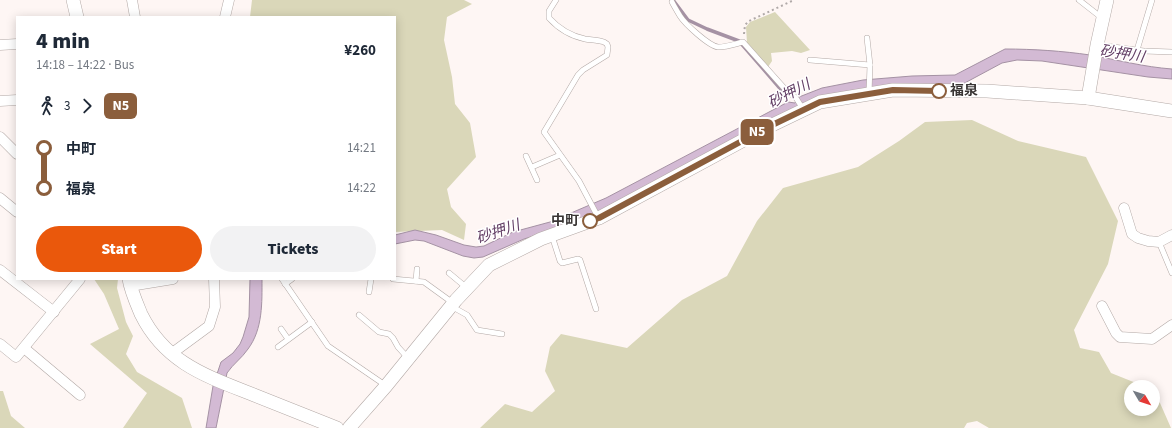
<!DOCTYPE html>
<html lang="en">
<head>
<meta charset="utf-8">
<style>
  :root { --surface:#fff; --page:#f2f2f3; --text:#1f2937; --muted:#747a83; --accent:#ea580c }
  body { margin:0; font-family:"Source Sans 3","Noto Sans JP",sans-serif; background:var(--page); color:var(--text); height:100vh; display:flex; flex-direction:column; font-size:15px; white-space:nowrap }
  * { box-sizing:border-box; margin:0 }
  p { font-size:13px; color:var(--muted) }
  .icon { flex:none; width:22px; height:22px; fill:none; stroke:currentColor; stroke-width:2; stroke-linecap:round; stroke-linejoin:round }
  .map { position:relative; flex:1; overflow:hidden }
  .sheet { position:absolute; left:16px; top:16px; width:380px; height:264px; display:flex; flex-direction:column; background:var(--surface); border-radius:0px; box-shadow:0 2px 10px #0003 }
  .sheet>* { flex:none }
  .badge { padding:0 8px; border-radius:6px; font-size:14px; line-height:26px }
  .needle { width:26px; rotate:129deg }
  .controls { position:absolute; left:1124px; top:380px; display:grid; gap:8px }
  .controls a { display:grid; place-items:center; width:36px; height:36px; border-radius:50%; background:var(--surface); box-shadow:0 2px 10px #0003; font-size:20px }
  .map>.badge { position:absolute; translate:-50% -50%; box-shadow:0 0 0 2px #fff }
  .legs { display:flex; align-items:center; gap:6px; height:44px; padding:0 20px; font-size:13px }
  .legs p { margin-inline-start:auto }
  .head { display:flex; align-items:center; justify-content:space-between; height:68px; padding:0 20px }
  h1 { font-size:22px; font-weight:800; line-height:30px }
  .action { display:flex; gap:8px; margin-top:auto; padding:8px 20px }
  .action a { flex:1; height:46px; border-radius:24px; background:var(--accent); color:#fff; font-size:16px; font-weight:800; line-height:46px; text-align:center }
  .action a+a { background:var(--page); color:var(--text) }
  ul { padding:0 20px; list-style:none }
  li { display:flex; align-items:center; gap:14px; height:40px; font-size:15px }
  li i { display:grid; place-items:center; width:6px; height:100%; margin:0 5px; background:currentColor }
  li i::after { content:''; width:10px; height:10px; margin:-5px; border:3px solid; border-radius:50%; background:var(--surface) }
  li p { margin-inline-start:auto }
  li:first-child i { background:linear-gradient(#0000 50%,currentColor 0) }
  li:last-child i { background:linear-gradient(currentColor 50%,#0000 0) }
  .map>svg:first-child { display:block }
</style>
</head>
<body>
<div class="map">
<svg width="1172" height="428" viewBox="0 0 1172 428">
  <rect width="100%" height="100%" fill="#fef6f4"/>
  <g fill="#dad7b9">
    <path d="M 252,0 L 464,0 L 472,4 L 447,17 L 444,40 L 452,77 L 455,104 L 470,123 L 476,157 L 447,189 L 451,207 L 466,224 L 464,240 L 442,230 L 395,232 L 395,17 L 250,17 Z"/>
    <path d="M 775,12 L 810,50 L 801,53 L 792,51 L 771,53 L 772,61 L 768,67 L 747,43 L 746,27 L 750,22 Z"/>
    <path d="M 972,120 L 1018,141 L 1086,157 L 1118,221 L 1108,264 L 1074,330 L 1080,348 L 1099,352 L 1111,373 L 1146,387 L 1131,387 L 1131,409 L 1153,409 L 1153,394 L 1160,403 L 1171,428 L 989,428 L 977,421 L 967,423 L 964,428 L 480,428 L 505,404 L 532,412 L 555,391 L 545,371 L 550,347 L 561,334 L 627,348 L 682,300 L 727,276 L 757,221 L 783,188 L 858,167 L 899,141 L 925,122 Z"/>
    <path d="M 94,279 L 118,279 L 117,288 L 126,322 L 133,336 L 126,354 L 137,372 L 182,398 L 192,428 L 123,428 L 147,393 L 90,344 L 119,329 L 104,294 Z"/>
    <path d="M 0,391 L 3,391 L 11,416 L 25,428 L 0,428 Z"/>
  </g>
  <g fill="#d3bad4" stroke="#a592a4">
    <path d="M 1005,49 C 1033,49 1063,51 1090,55 C 1118,60 1144,67 1172,69 L 1172,79 L 1148,77 L 1042,61 L 1017,60 L 1002,63 L 961,85 L 826,97 L 601,211 L 553,230 L 524,239 L 483,257 L 474,258 L 463,256 L 424,241 L 415,240 L 395,244 L 395,235 L 415,230 L 436,235 L 464,245 L 476,247 L 484,246 L 513,232 L 550,222 L 606,198 L 788,102 L 795,103 L 799,97 L 822,88 L 863,80 L 912,76 L 955,75 Z"/>
    <path d="M 250,279 L 262,279 C 262,302 263,329 248,349 C 242,358 233,364 227,373 L 216,428 L 206,428 L 213,386 L 221,362 L 233,353 L 240,344 L 243,337 L 249,317 Z"/>
  </g>
  <g fill="none" stroke-linecap="round" stroke-linejoin="round">
    <path stroke="#a592a4" stroke-width="3.5" d="M 673,0 L 688,20 L 707,29 L 739,41 L 784,93"/>
    <defs>
      <g id="service">
        <path d="M 556,0 L 549,11 L 549,18 C 558,28 571,36 585,39 C 591,40 598,40 604,42 L 607,44 L 608,47 L 607,55 L 583,70 L 578,75 L 544,132 L 579,181 L 598,217"/>
        <path d="M 1079,0 L 1102,18"/>
        <path d="M 672,2 C 674,6 677,11 680,16 C 685,24 709,46 718,47 C 727,47 735,44 743,42 L 785,89 L 796,98 L 803,109"/>
        <path d="M 867,38 L 870,65 L 869,93"/>
        <path d="M 1098,45 L 1144,51 L 1172,52"/>
        <path d="M 1137,50 L 1152,0"/>
        <path d="M 810,60 L 870,65"/>
        <path d="M 526,156 L 537,180"/>
        <path d="M 532,167 L 560,155"/>
        <path d="M 552,236 L 560,261 L 562,263 L 578,259 L 580,260 L 596,309"/>
        <path d="M 1159,242 L 1172,273"/>
        <path d="M 449,273 L 467,288"/>
        <path d="M 282,279 L 328,346 L 385,385"/>
        <path d="M 393,279 L 424,282 L 453,303"/>
        <path d="M 416,281 L 417,269"/>
        <path d="M 285,284 L 292,279"/>
        <path d="M 369,292 L 371,279"/>
        <path d="M 451,306 L 467,315 L 477,330 L 502,334"/>
        <path d="M 359,315 L 379,332 L 389,334 L 393,338 L 398,347 L 408,358"/>
        <path d="M 281,329 L 288,339"/>
        <path d="M 278,347 L 312,322"/>
      </g>
      <g id="minor">
        <path d="M 132,0 L 135,17"/>
        <path d="M 225,17 L 229,0"/>
        <path d="M 0,45 L 17,44"/>
        <path d="M 0,101 L 17,100"/>
        <path d="M 0,137 L 17,154"/>
        <path d="M 0,198 L 17,212"/>
        <path d="M 1124,208 L 1132,234 L 1138,238 L 1148,241 L 1159,242 L 1172,235"/>
        <path d="M 0,270 L 54,312"/>
        <path d="M 130,286 L 173,279"/>
        <path d="M 1102,306 L 1116,333 L 1120,337 L 1152,339 L 1172,325"/>
        <path d="M 0,344 L 16,357 L 80,279"/>
        <path d="M 24,348 L 80,395"/>
        <path d="M 171,354 L 209,326 L 215,307 L 214,279"/>
      </g>
      <g id="tertiary">
        <path d="M 73,0 L 77,17"/>
        <path d="M 1088,98 L 1097,45 L 1107,0"/>
        <path d="M 129,279 C 131,291 136,302 141,314 C 165,363 206,376 254,395 C 282,406 309,417 337,428"/>
        <path d="M 349,428 L 386,386 L 456,300 L 489,265 L 541,239 L 599,218 L 766,128 L 820,102 L 893,90 L 987,91 L 1088,98 L 1172,111"/>
      </g>
    </defs>
    <use href="#service" stroke="#b3a9a6" stroke-width="6"/>
    <use href="#minor" stroke="#b3a9a6" stroke-width="11"/>
    <use href="#tertiary" stroke="#b3a9a6" stroke-width="14"/>
    <path stroke="#b0a9a8" stroke-width="2" stroke-dasharray="2 3" stroke-linecap="butt" d="M 744,34 L 745,25 L 749,21 L 794,0"/>
    <use href="#service" stroke="#fff" stroke-width="5"/>
    <use href="#minor" stroke="#fff" stroke-width="10"/>
    <use href="#tertiary" stroke="#fff" stroke-width="13"/>
  </g>
  <g fill="none" stroke-linecap="round" stroke-linejoin="round">
    <defs>
      <path id="line-1" d="M 590,221 L 599,218 L 766,128 L 820,102 L 893,90 L 939,91"/>
    </defs>
    <use href="#line-1" stroke="#fff" stroke-width="9"/>
    <use href="#line-1" stroke="#8b5e3c" stroke-width="6"/>
  </g>
  <g fill="#fff" stroke="#8b5e3c" stroke-width="2">
    <circle cx="939" cy="91" r="7"/>
    <circle cx="590" cy="221" r="7"/>
  </g>
  <g text-anchor="middle" dominant-baseline="central" stroke-width="3" stroke-linejoin="round" paint-order="stroke">
    <g font-size="14" font-weight="bold" fill="#393534" stroke="#fff" text-anchor="start">
      <text x="950" y="91">福泉</text>
      <text x="579" y="221" text-anchor="end">中町</text>
    </g>
    <g font-size="15" font-style="italic" fill="#644066" stroke="#fff">
      <text transform="translate(1122 54) rotate(9)">砂押川</text>
      <text transform="translate(789 94) rotate(-27)">砂押川</text>
      <text transform="translate(498 232) rotate(-19)">砂押川</text>
    </g>
  </g>
</svg>
<div class="controls">
<a><svg class="needle" viewBox="-14 -14 28 28"><path d="M0-13l5 13h-10z" fill="#e53935"/><path d="M0 13l5-13h-10z" fill="#747a83"/></svg></a>
</div>
<b class="badge" style="left:757px;top:132px;background:#8b5e3c;color:#fff">N5</b>
<section class="sheet">
<div class="head"><div><h1>4 min</h1><p>14:18 – 14:22 · Bus</p></div><b>¥260</b></div>
<div class="legs"><svg class="icon" aria-label="walk" viewBox="0 0 24 24"><circle cx="13" cy="4" r="2"/><path d="M13 8l-2 6 4 7M11 14l-3 7M7 12l3-4h3l4 4"/></svg>3<svg class="icon" aria-label="forward" viewBox="0 0 24 24"><path d="M9 5l7 7-7 7"/></svg><b class="badge" style="background:#8b5e3c;color:#fff">N5</b></div>
<ul>
<li><i style="color:#8b5e3c"></i><b>中町</b><p>14:21</p></li>
<li><i style="color:#8b5e3c"></i><b>福泉</b><p>14:22</p></li>
</ul>
<div class="action"><a>Start</a><a>Tickets</a></div>
</section>
</div>
</body>
</html>
